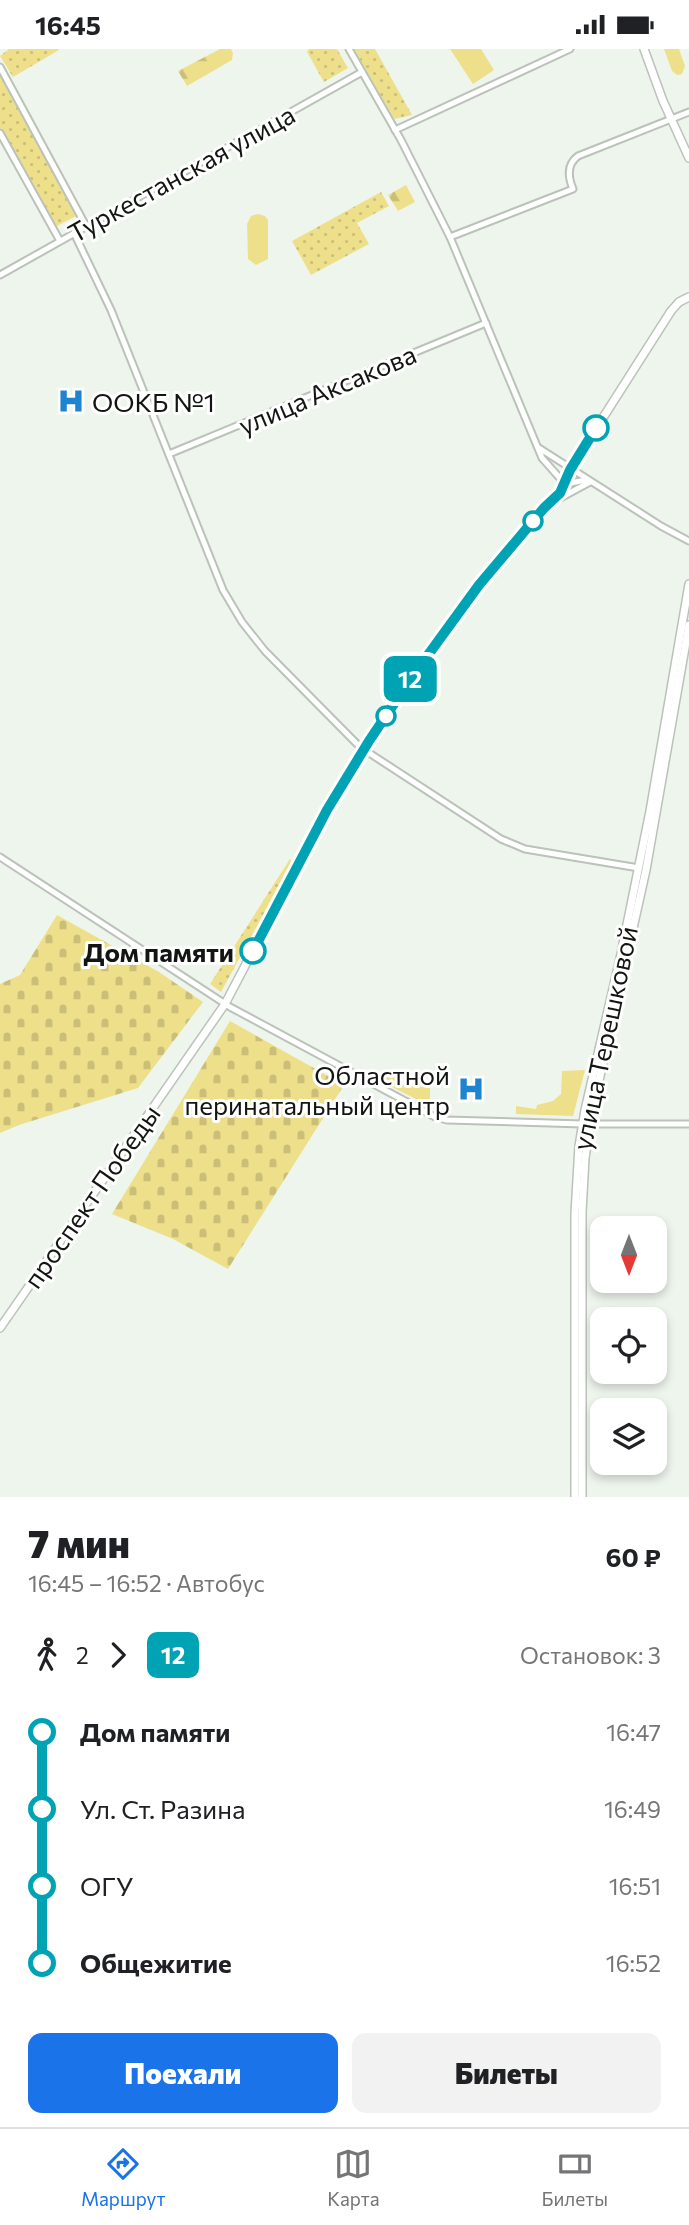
<!DOCTYPE html>
<html lang="ru">
<head>
<meta charset="utf-8">
<style>
  :root { --surface:#fff; --page:#f2f2f2; --text:#202124; --muted:#757577; --line:#e0e0e0; --accent:#1a73e8 }
  body { margin:0; font-family:Commissioner,sans-serif; background:var(--page); color:var(--text); height:100vh; display:flex; flex-direction:column; font-size:26px; white-space:nowrap }
  * { box-sizing:border-box; margin:0 }
  p { font-size:23px; color:var(--muted) }
  .icon { flex:none; width:38px; height:38px; fill:none; stroke:currentColor; stroke-width:2; stroke-linecap:round; stroke-linejoin:round }
  .map { position:relative; height:1448px; overflow:hidden }
  .panel { display:flex; flex-direction:column; background:var(--surface); flex:1 }
  .panel>* { flex:none }
  .badge { padding:0 14px; border-radius:10px; font-size:24px; line-height:46px }
  .needle { width:46px; rotate:180deg }
  .tools { position:absolute; left:590px; top:1167px; display:grid; gap:14px }
  .tools a { display:grid; place-items:center; width:77px; height:77px; border-radius:14px; background:var(--surface); box-shadow:0 4px 10px #0003; font-size:35px }
  .map>.badge { position:absolute; translate:-50% -50%; box-shadow:0 0 0 4px #fff }
  .legs { display:flex; align-items:center; gap:10px; height:77px; padding:0 28px; font-size:23px }
  .legs p { margin-inline-start:auto }
  .headline { display:flex; align-items:center; justify-content:space-between; height:119px; padding:0 28px }
  h1 { font-size:38px; font-weight:800; line-height:52px }
  .action { display:flex; gap:14px; margin-top:auto; padding:14px 28px }
  .action a { flex:1; height:80px; border-radius:14px; background:var(--accent); color:#fff; font-size:28px; font-weight:800; line-height:80px; text-align:center }
  .action a+a { background:var(--page); color:var(--text) }
  ul { padding:0 28px; list-style:none }
  li { display:flex; align-items:center; gap:24px; height:77px; font-size:26px }
  li i { display:grid; place-items:center; width:10px; height:100%; margin:0 9px; background:currentColor }
  li i::after { content:''; width:18px; height:18px; margin:-9px; border:5px solid; border-radius:50%; background:var(--surface) }
  li p { margin-inline-start:auto }
  li:first-child i { background:linear-gradient(#0000 50%,currentColor 0) }
  li:last-child i { background:linear-gradient(currentColor 50%,#0000 0) }
  .status { display:flex; justify-content:space-between; align-items:center; height:49px; padding:0 35px; background:var(--surface); direction:ltr }
  .status svg { height:19px; fill:currentColor }
  .dock { display:flex; justify-content:space-around; align-items:center; height:98px; border-top:2px solid var(--line); background:var(--surface); font-size:19px; color:var(--muted) }
  .dock a { display:grid; justify-items:center; gap:4px }
  .dock .current { color:var(--accent) }
  .map>svg:first-child { display:block }
</style>
</head>
<body>
<div class="status"><b>16:45</b><svg viewBox="0 0 49 12"><path d="M0 12V9h3v3zM5 12V6h3v6zM10 12V3h3v9zM15 12V0h3v12zM26 1h20v11H26zM47 4h2v5h-2z"/></svg></div>
<div class="map">
<svg width="689" height="1448" viewBox="0 0 689 1448">
  <defs>
    <pattern id="forest-firs" width="22" height="20" patternUnits="userSpaceOnUse" patternTransform="scale(1.75)"><rect width="22" height="20" fill="#eee08b"/><path d="M5 1l3.5 6h-7zM16 11l3.5 6h-7z" fill="#cbbf77"/></pattern>
    <pattern id="cemetery-stones" width="16" height="16" patternUnits="userSpaceOnUse" patternTransform="scale(1.75)"><rect width="16" height="16" fill="#eee08b"/><path d="M2 7V4a2 2 0 0 1 4 0v3zM10 15v-3a2 2 0 0 1 4 0v3z" fill="#cbbf77"/></pattern>
    <pattern id="park-dots" width="8" height="8" patternUnits="userSpaceOnUse" patternTransform="scale(1.75)"><rect width="8" height="8" fill="#eee08b"/><path d="M2 2h.1M6 6h.1" fill="none" stroke="#cbbf77" stroke-width="1.8" stroke-linecap="round"/></pattern>
  </defs>
  <rect width="100%" height="100%" fill="#eef5ed"/>
  <g fill="#eee08b">
    <path d="M 450,0 L 481,0 L 494,21 L 473,35 Z"/>
    <path d="M 664,0 L 679,0 L 685,17 L 682,25 L 677,26 L 672,22 Z"/>
    <path d="M 258,165 L 265,167 L 268,171 L 268,210 L 256,216 L 248,210 L 247,175 L 251,167 Z"/>
    <path d="M 585,1021 L 573,1067 L 516,1065 L 516,1057 L 536,1060 L 537,1056 L 553,1052 L 561,1045 L 562,1022 Z"/>
    <path d="M 388,1022 L 395,1028 L 396,1035 L 430,1038 L 430,1057 L 380,1032 L 383,1025 Z"/>
  </g>
  <g fill="url(#forest-firs)">
    <path d="M 220,0 L 231,0 L 233,4 L 232,11 L 187,37 L 178,22 Z"/>
    <path d="M 406,136 L 415,153 L 398,162 L 388,146 Z"/>
  </g>
  <g fill="url(#cemetery-stones)">
    <path d="M 57,866 L 159,923 L 203,953 L 138,1039 L 19,1076 L 0,1084 L 0,935 L 20,926 Z"/>
    <path d="M 230,972 L 344,1036 L 228,1220 L 173,1190 L 112,1165 Z"/>
  </g>
  <g fill="url(#park-dots)">
    <path d="M 9,0 L 58,0 L 59,1 L 13,28 L 0,7 Z"/>
    <path d="M 309,0 L 337,0 L 348,19 L 324,33 L 307,3 Z"/>
    <path d="M 354,0 L 375,0 L 412,66 L 394,70 Z"/>
    <path d="M 0,23 L 78,166 L 55,178 L 0,79 Z"/>
    <path d="M 381,143 L 389,157 L 357,174 L 369,195 L 311,226 L 292,192 Z"/>
    <path d="M 290,810 L 293,812 L 221,943 L 210,935 Z"/>
  </g>
  <g fill="none" stroke-linecap="round" stroke-linejoin="round">
    <defs>
      <g id="secondary">
        <path d="M 349,0 L 401,91 L 450,188 L 542,409 L 565,435 L 586,431"/>
        <path d="M 0,18 L 86,177"/>
        <path d="M 395,81 L 570,0"/>
        <path d="M 0,84 L 60,192"/>
        <path d="M 74,184 L 111,261 L 223,541 L 242,573 L 265,602 L 360,698 L 501,790 L 525,800 L 639,819"/>
        <path d="M 450,188 L 573,140 C 568,128 567,115 578,107 L 689,63"/>
        <path d="M 0,226 L 362,23"/>
        <path d="M 539,399 L 661,477 L 689,492"/>
        <path d="M 169,405 L 486,274"/>
        <path d="M 553,453 L 590,433"/>
        <path d="M 0,808 L 230,958 L 435,1068 L 447,1071 L 583,1075"/>
        <path d="M 590,1075 L 689,1075"/>
      </g>
      <g id="primary">
        <path d="M 644,0 L 663,52 L 689,109"/>
        <path d="M 0,1279 L 225,955 L 327,761 L 369,692 L 479,536 L 544,459 L 560,444 L 576,411 L 671,262 L 679,253 L 689,248"/>
        <path d="M 575,1448 L 575,1164 L 579,1097 L 585,1061 L 621,905 L 650,762 L 689,535"/>
        <path d="M 582,1448 L 582,1163 L 585,1109 L 592,1063 L 646,821 L 689,576"/>
      </g>
    </defs>
    <use href="#secondary" stroke="#bbc2ba" stroke-width="9"/>
    <use href="#primary" stroke="#bbc2ba" stroke-width="10"/>
    <use href="#secondary" stroke="#fff" stroke-width="5"/>
    <use href="#primary" stroke="#fff" stroke-width="7"/>
  </g>
  <g fill="none" stroke-linecap="round" stroke-linejoin="round">
    <defs>
      <path id="line-1" d="M 253,902 L 327,761 L 369,692 L 412,628 L 479,536 L 544,459 L 560,444 L 570,421 L 596,379"/>
    </defs>
    <use href="#line-1" stroke="#fff" stroke-width="16"/>
    <use href="#line-1" stroke="#00a3b4" stroke-width="10"/>
  </g>
  <defs>
    <symbol id="hospital-bare" viewBox="-9 -9 18 18"><path d="M-5-5h3v3.5h4V-5h3V5h-3V1.5h-4V5h-3Z" fill="#1f84cf" stroke="#fff" stroke-width="2.5" paint-order="stroke"/></symbol>
  </defs>
  <g fill-rule="evenodd">
    <use href="#hospital-bare" x="52" y="333" width="38" height="38"/>
    <use href="#hospital-bare" x="452" y="1021" width="38" height="38"/>
  </g>
  <g fill="#fff" stroke="#00a3b4" stroke-width="3.5">
    <circle cx="596" cy="379" r="12"/>
    <circle cx="533" cy="472" r="9"/>
    <circle cx="386" cy="667" r="9"/>
    <circle cx="253" cy="902" r="12"/>
  </g>
  <g text-anchor="middle" dominant-baseline="central" stroke-width="6" stroke-linejoin="round" paint-order="stroke">
    <g font-size="26" fill="#131512" stroke="#fff">
      <text transform="translate(181 124) rotate(-29)">Туркестанская улица</text>
      <text transform="translate(327 340) rotate(-23)">улица Аксакова</text>
      <text transform="translate(604 989) rotate(-78)">улица Терешковой</text>
      <text transform="translate(91 1147) rotate(-55)">проспект Победы</text>
    </g>
    <g font-size="26" fill="#131512" stroke="#fff" text-anchor="start">
      <text x="92" y="352">ООКБ №1</text>
      <text x="450" y="1025" text-anchor="end">Областной<tspan x="450" dy="30">перинатальный центр</tspan></text>
    </g>
    <g font-size="26" font-weight="bold" fill="#131512" stroke="#fff" text-anchor="end">
      <text x="234" y="902">Дом памяти</text>
    </g>
  </g>
</svg>
<div class="tools">
<a><svg class="needle" viewBox="-14 -14 28 28"><path d="M0-13l5 13h-10z" fill="#e53935"/><path d="M0 13l5-13h-10z" fill="#757577"/></svg></a>
<a><svg class="icon" aria-label="locate" viewBox="0 0 24 24"><circle cx="12" cy="12" r="6"/><path d="M12 2v4M12 18v4M2 12h4M18 12h4"/></svg></a>
<a><svg class="icon" aria-label="layers" viewBox="0 0 24 24"><path d="M12 4l9 5-9 5-9-5zM3 14l9 5 9-5"/></svg></a>
</div>
<b class="badge" style="left:410px;top:630px;background:#00a3b4;color:#fff">12</b>
</div>
<section class="panel">
<div class="headline"><div><h1>7 мин</h1><p>16:45 – 16:52 · Автобус</p></div><b>60 ₽</b></div>
<div class="legs"><svg class="icon" aria-label="walk" viewBox="0 0 24 24"><circle cx="13" cy="4" r="2"/><path d="M13 8l-2 6 4 7M11 14l-3 7M7 12l3-4h3l4 4"/></svg>2<svg class="icon" aria-label="forward" viewBox="0 0 24 24"><path d="M9 5l7 7-7 7"/></svg><b class="badge" style="background:#00a3b4;color:#fff">12</b><p>Остановок: 3</p></div>
<ul>
<li><i style="color:#00a3b4"></i><b>Дом памяти</b><p>16:47</p></li>
<li><i style="color:#00a3b4"></i><span>Ул. Ст. Разина</span><p>16:49</p></li>
<li><i style="color:#00a3b4"></i><span>ОГУ</span><p>16:51</p></li>
<li><i style="color:#00a3b4"></i><b>Общежитие</b><p>16:52</p></li>
</ul>
<div class="action"><a>Поехали</a><a>Билеты</a></div>
</section>
<nav class="dock">
<a class="current"><svg class="icon" aria-label="directions" viewBox="0 0 24 24"><path d="M12 3l9 9-9 9-9-9zM9 14v-3h6M13 9l2 2-2 2"/></svg>Маршрут</a>
<a><svg class="icon" aria-label="map" viewBox="0 0 24 24"><path d="M3 6l6-2 6 2 6-2v14l-6 2-6-2-6 2zM9 4v14M15 6v14"/></svg>Карта</a>
<a><svg class="icon" aria-label="tickets" viewBox="0 0 24 24"><path d="M3 7h18v10H3zM15 7v10"/></svg>Билеты</a>
</nav>
</body>
</html>
